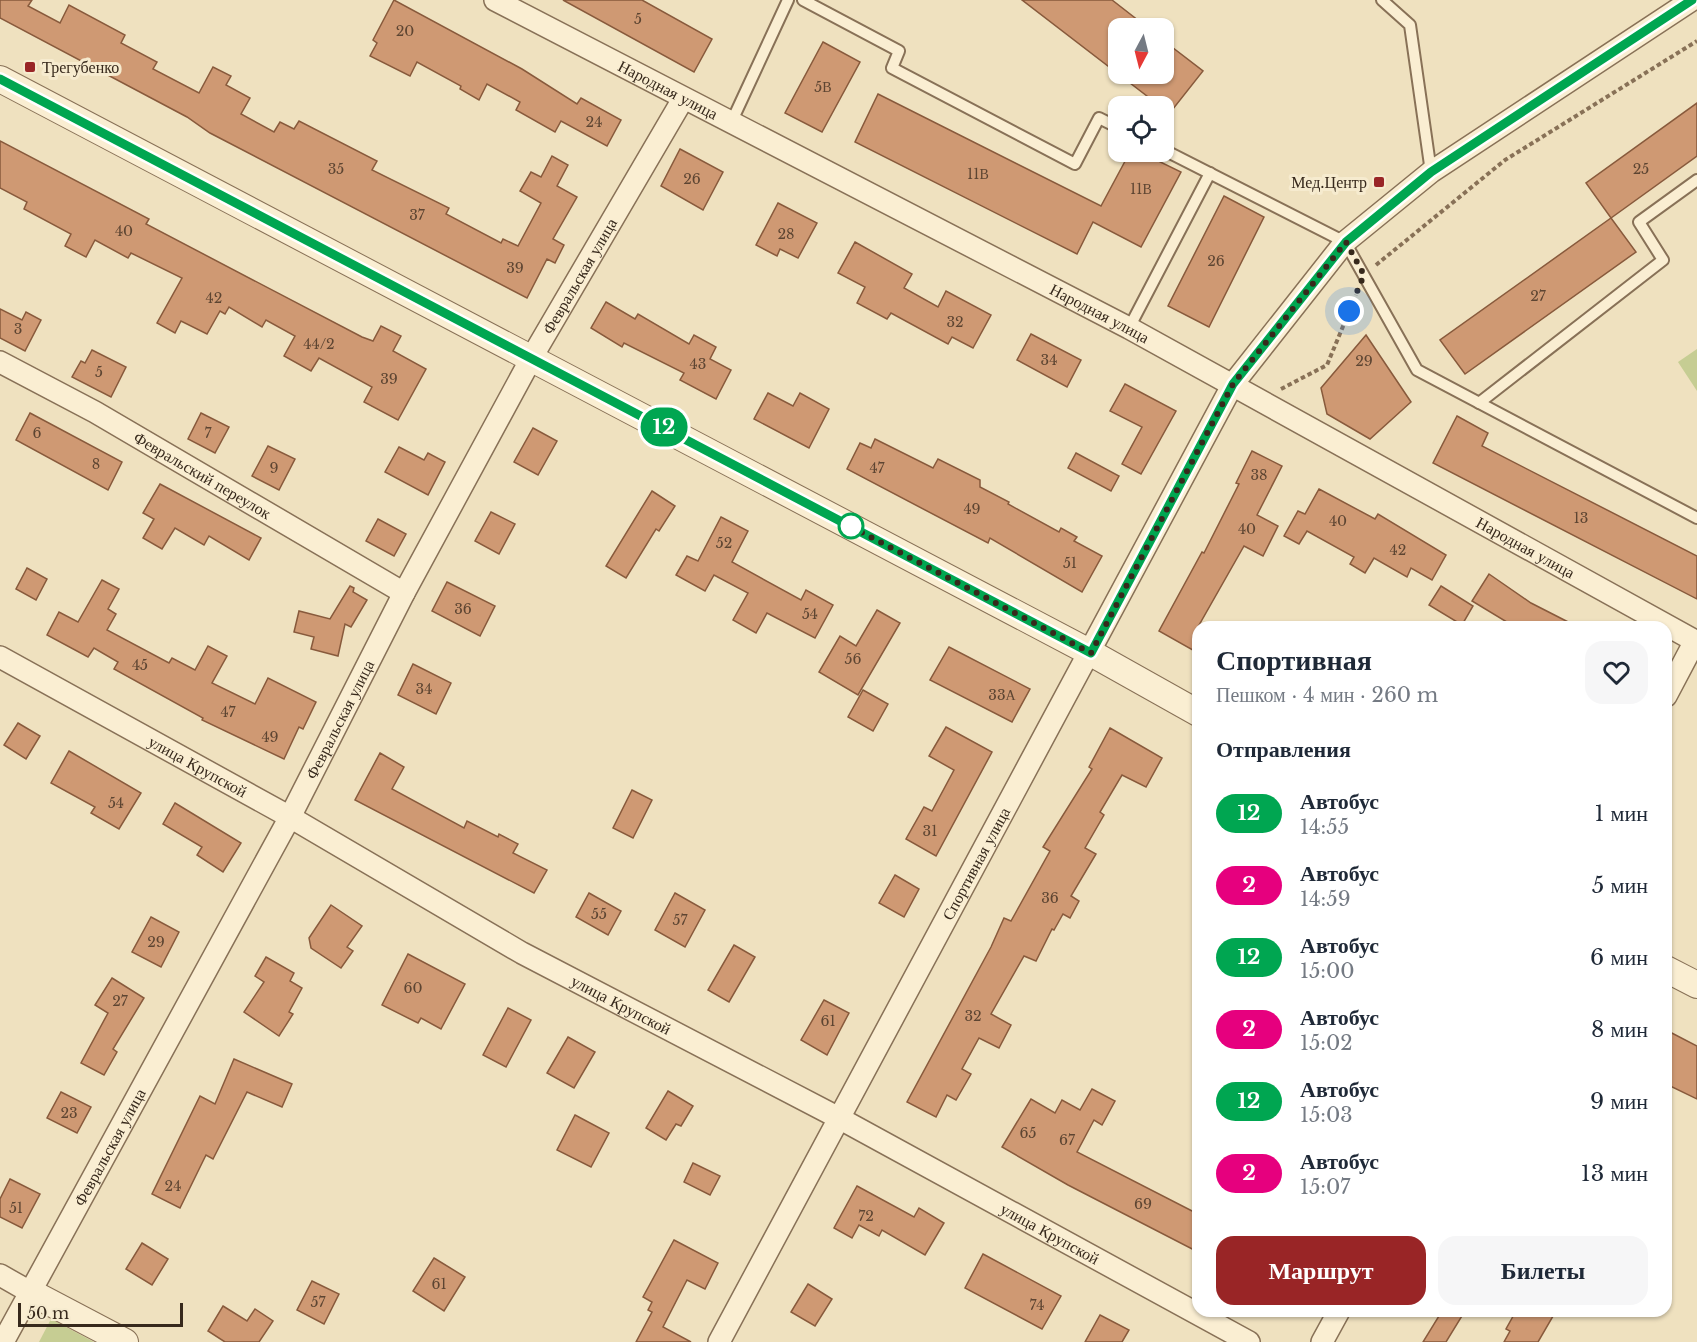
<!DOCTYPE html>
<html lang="ru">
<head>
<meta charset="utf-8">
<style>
  :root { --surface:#fff; --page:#f6f6f7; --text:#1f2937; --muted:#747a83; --accent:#992526 }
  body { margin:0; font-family:"Libre Baskerville",serif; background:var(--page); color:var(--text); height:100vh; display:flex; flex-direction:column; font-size:22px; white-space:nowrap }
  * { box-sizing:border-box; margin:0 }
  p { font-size:20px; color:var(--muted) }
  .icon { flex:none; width:33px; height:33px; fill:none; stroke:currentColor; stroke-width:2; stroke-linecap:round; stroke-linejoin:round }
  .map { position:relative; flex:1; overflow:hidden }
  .drawer { position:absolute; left:1192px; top:621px; width:480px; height:696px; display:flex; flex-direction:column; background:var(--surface); border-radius:18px; box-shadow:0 2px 4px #0004 }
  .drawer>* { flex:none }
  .badge { padding:0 12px; border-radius:20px; font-size:21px; line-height:39px }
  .needle { width:39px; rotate:187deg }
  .tools { position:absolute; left:1108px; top:18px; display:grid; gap:12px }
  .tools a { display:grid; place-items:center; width:66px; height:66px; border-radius:12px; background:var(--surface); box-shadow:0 2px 4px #0004; font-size:30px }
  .scale { position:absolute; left:18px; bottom:15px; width:165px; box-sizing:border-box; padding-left:6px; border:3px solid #37291c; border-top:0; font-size:16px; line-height:21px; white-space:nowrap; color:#37291c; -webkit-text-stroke:4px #f6ebcf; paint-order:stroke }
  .you { position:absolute; width:30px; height:30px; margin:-15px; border:4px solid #fff; border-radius:50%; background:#1a73e8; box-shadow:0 0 0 9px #1a73e833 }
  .map>.badge { position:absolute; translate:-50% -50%; box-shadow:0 0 0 3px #fff }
  h2 { padding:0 24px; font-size:22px; line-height:54px }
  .round { display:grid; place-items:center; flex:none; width:63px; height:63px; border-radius:18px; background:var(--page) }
  .overview { display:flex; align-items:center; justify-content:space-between; height:102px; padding:0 24px }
  h1 { font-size:28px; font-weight:700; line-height:45px }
  .action { display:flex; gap:12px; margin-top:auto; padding:12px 24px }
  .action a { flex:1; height:69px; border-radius:18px; background:var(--accent); color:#fff; font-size:24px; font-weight:700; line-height:69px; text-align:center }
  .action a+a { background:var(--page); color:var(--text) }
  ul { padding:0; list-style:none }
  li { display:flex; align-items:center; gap:18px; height:72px; padding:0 24px }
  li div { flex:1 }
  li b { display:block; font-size:22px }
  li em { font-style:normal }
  li .badge { min-width:66px; font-weight:700; text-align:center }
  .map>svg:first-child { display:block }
</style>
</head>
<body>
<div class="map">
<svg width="1697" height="1342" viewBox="0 0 1697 1342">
  <rect width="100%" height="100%" fill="#efe1bf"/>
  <g fill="#c6cd93">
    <path d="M 1697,349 L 1697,391 L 1678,362 Z"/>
    <path d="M 51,1319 L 94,1342 L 39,1342 Z"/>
  </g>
  <g fill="#cf9973" stroke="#885a3c" stroke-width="1.5">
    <path d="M 0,0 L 32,0 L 28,6 L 60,23 L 69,5 L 125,35 L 121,43 L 157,62 L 153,69 L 199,93 L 213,67 L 231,76 L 226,85 L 250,98 L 241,114 L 274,132 L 280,122 L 294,129 L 299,121 L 377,161 L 372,170 L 449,208 L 446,214 L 501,243 L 503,239 L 518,246 L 541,203 L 520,191 L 531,172 L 541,177 L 552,156 L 568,165 L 557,186 L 577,197 L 553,239 L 564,245 L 555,263 L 547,259 L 527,298 L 210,133 L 187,117 L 0,18 Z"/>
    <path d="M 394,0 L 522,69 L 577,104 L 581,98 L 621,120 L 607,146 L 561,121 L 555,132 L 516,110 L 520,102 L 487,84 L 479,100 L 460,89 L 461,86 L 417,62 L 410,76 L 370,56 L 377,43 L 373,40 Z"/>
    <path d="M 563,0 L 642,0 L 712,39 L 694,72 Z"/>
    <path d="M 1022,0 L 1112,0 L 1148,28 L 1119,28 L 1119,74 L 1164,74 L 1164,41 L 1203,71 L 1169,114 L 1164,106 L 1160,106 Z"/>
    <path d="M 823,42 L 860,62 L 822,132 L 785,113 Z"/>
    <path d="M 878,94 L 1101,206 L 1130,152 L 1140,152 L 1181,172 L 1141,247 L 1093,222 L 1077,254 L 855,142 Z"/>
    <path d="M 1697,103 L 1697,156 L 1611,218 L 1586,183 Z"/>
    <path d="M 0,141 L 149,219 L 146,224 L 362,337 L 373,341 L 381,326 L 401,336 L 393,351 L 426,369 L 398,420 L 364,402 L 372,387 L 319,358 L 311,371 L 284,356 L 295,336 L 266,320 L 262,327 L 229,307 L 225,314 L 220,311 L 207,334 L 181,321 L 175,333 L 157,323 L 182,278 L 131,253 L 128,258 L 95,240 L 86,257 L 65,246 L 71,234 L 24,209 L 27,202 L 0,188 Z"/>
    <path d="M 680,149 L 723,172 L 703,210 L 661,186 Z"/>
    <path d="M 1224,196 L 1264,217 L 1209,327 L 1168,306 Z"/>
    <path d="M 778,203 L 817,223 L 798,258 L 780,249 L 777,256 L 756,245 Z"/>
    <path d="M 1611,218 L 1636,252 L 1465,374 L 1440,340 Z"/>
    <path d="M 855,242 L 912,274 L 904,288 L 938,307 L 946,291 L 991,315 L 973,348 L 952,337 L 948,344 L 891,313 L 887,319 L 857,303 L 865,287 L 838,273 Z"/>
    <path d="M 606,302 L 635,319 L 638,314 L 689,344 L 694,335 L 716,347 L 710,359 L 731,370 L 716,399 L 680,380 L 684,373 L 624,343 L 622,347 L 591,328 Z"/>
    <path d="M 0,309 L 22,320 L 26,312 L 41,320 L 25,351 L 0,338 Z"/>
    <path d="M 1031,334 L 1081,360 L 1067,387 L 1017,360 Z"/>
    <path d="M 1366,335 L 1411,402 L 1370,439 L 1327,414 L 1321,388 Z"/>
    <path d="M 92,350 L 126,367 L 111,397 L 72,377 L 81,361 L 85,363 Z"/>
    <path d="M 1125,384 L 1176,411 L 1141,474 L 1122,464 L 1142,427 L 1110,411 Z"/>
    <path d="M 768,393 L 793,406 L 800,393 L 829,409 L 809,448 L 754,419 Z"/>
    <path d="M 30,413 L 122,462 L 108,490 L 16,440 Z"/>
    <path d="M 201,413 L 229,427 L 215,453 L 188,439 Z"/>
    <path d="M 1457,416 L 1488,433 L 1482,446 L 1697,556 L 1697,599 L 1433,463 Z"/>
    <path d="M 533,428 L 557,441 L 538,475 L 514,462 Z"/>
    <path d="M 875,439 L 933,468 L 938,459 L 980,480 L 980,487 L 1009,502 L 1008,504 L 1059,532 L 1061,528 L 1077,537 L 1074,541 L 1102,556 L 1082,592 L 990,538 L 988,543 L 847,469 L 860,443 L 871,448 Z"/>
    <path d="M 268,446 L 295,459 L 279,490 L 252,476 Z"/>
    <path d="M 399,447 L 424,460 L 428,453 L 445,462 L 428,495 L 385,472 Z"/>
    <path d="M 1252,451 L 1282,466 L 1257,515 L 1278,526 L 1263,556 L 1244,546 L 1198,627 L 1198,653 L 1159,631 L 1202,552 L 1204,553 L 1239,484 L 1236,483 Z"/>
    <path d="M 1076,453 L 1119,476 L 1111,491 L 1068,468 Z"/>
    <path d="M 160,484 L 261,538 L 249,560 L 209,536 L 204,545 L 175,528 L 162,549 L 143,538 L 154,519 L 143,513 Z"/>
    <path d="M 1319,489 L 1375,519 L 1378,514 L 1446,555 L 1432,580 L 1411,568 L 1407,577 L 1374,558 L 1365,573 L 1350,564 L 1354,557 L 1307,531 L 1299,544 L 1284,536 L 1298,511 L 1305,514 Z"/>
    <path d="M 652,491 L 675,506 L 659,531 L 656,529 L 626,578 L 606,566 Z"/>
    <path d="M 491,512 L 515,524 L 499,554 L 475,541 Z"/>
    <path d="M 721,517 L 748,531 L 732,562 L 801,600 L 806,590 L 833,605 L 815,638 L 767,613 L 756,633 L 733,620 L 748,593 L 714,575 L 705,591 L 676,575 L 687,556 L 698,561 Z"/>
    <path d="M 378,519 L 406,534 L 394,556 L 366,541 Z"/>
    <path d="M 27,568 L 47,579 L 36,600 L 16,589 Z"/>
    <path d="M 1489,574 L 1531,603 L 1578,627 L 1515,627 L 1472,601 Z"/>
    <path d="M 102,580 L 119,589 L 108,609 L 116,614 L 107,630 L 169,663 L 172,658 L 195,670 L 208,646 L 227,656 L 212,683 L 255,704 L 268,678 L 316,702 L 303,729 L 299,727 L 284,759 L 202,720 L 203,718 L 114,669 L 118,662 L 94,648 L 88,657 L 47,635 L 59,612 L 78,622 Z"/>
    <path d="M 447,582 L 495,606 L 480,636 L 432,611 Z"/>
    <path d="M 350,586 L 354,588 L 353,592 L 367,600 L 351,627 L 345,624 L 338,656 L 311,649 L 314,637 L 294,632 L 299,611 L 330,619 Z"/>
    <path d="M 1441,586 L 1473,606 L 1462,625 L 1429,605 Z"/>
    <path d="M 877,610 L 900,623 L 858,695 L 819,672 L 840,636 L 856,646 Z"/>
    <path d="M 949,647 L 1030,689 L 1012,722 L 930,680 Z"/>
    <path d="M 413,664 L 451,683 L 436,714 L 398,695 Z"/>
    <path d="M 863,690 L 888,704 L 873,731 L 848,717 Z"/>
    <path d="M 18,723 L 40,736 L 26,759 L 4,745 Z"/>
    <path d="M 946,727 L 992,752 L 936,856 L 906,839 L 924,807 L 932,811 L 954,770 L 929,756 Z"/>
    <path d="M 1110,728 L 1162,758 L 1146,787 L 1122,775 L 1100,812 L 1104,815 L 1085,848 L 1096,854 L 1071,896 L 1079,901 L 1070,918 L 1063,914 L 1054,930 L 1052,929 L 1036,961 L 1024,956 L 991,1014 L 1011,1025 L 999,1048 L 979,1038 L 962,1069 L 971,1074 L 956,1100 L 947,1095 L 936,1117 L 907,1102 L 991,947 L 1004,918 L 1011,921 L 1050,851 L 1043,847 L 1092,769 L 1089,767 Z"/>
    <path d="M 69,751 L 141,793 L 119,829 L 91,813 L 95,807 L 51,783 Z"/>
    <path d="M 380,753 L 404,767 L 392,789 L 464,828 L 467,821 L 498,837 L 499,834 L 518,844 L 513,853 L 547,870 L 534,893 L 355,800 Z"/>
    <path d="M 632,790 L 652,800 L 633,838 L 613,828 Z"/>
    <path d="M 175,803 L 241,843 L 223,872 L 197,855 L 202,847 L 163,824 Z"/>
    <path d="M 895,875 L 919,889 L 904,917 L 879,903 Z"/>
    <path d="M 589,893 L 621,911 L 608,935 L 576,917 Z"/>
    <path d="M 675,893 L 705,910 L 685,947 L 655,930 Z"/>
    <path d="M 331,905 L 362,926 L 347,947 L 353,951 L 341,968 L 311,948 L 309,938 Z"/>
    <path d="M 151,917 L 179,932 L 161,967 L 132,952 Z"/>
    <path d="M 734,945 L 755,957 L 729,1002 L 708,990 Z"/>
    <path d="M 408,954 L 465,984 L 441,1029 L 421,1018 L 418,1023 L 382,1005 Z"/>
    <path d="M 266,957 L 294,973 L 290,981 L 302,988 L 289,1012 L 293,1014 L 279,1036 L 244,1012 L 264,982 L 255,976 Z"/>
    <path d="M 112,978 L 144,998 L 113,1049 L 117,1052 L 104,1075 L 81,1063 L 108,1013 L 95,1005 Z"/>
    <path d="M 824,1000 L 849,1013 L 827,1055 L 801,1040 Z"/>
    <path d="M 508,1008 L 531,1020 L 506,1067 L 483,1055 Z"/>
    <path d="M 1666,1030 L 1697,1046 L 1697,1099 L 1666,1084 Z"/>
    <path d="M 568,1037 L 595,1052 L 574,1088 L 547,1073 Z"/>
    <path d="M 234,1059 L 292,1084 L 282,1107 L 247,1092 L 213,1159 L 206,1155 L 180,1208 L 152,1194 L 200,1096 L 215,1104 Z"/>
    <path d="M 1092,1089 L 1115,1101 L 1102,1125 L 1094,1120 L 1077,1152 L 1198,1214 L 1198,1252 L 1068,1185 L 1002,1147 L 1031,1099 L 1055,1113 L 1062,1100 L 1080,1110 Z"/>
    <path d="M 668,1091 L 693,1106 L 681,1126 L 676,1124 L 666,1140 L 646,1128 Z"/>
    <path d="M 61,1092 L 91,1107 L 77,1133 L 47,1118 Z"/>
    <path d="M 575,1115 L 609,1133 L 591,1167 L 557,1150 Z"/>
    <path d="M 693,1163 L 720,1176 L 710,1195 L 684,1182 Z"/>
    <path d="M 10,1179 L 40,1194 L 22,1228 L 0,1217 L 0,1199 Z"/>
    <path d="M 857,1186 L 914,1217 L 919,1208 L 944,1223 L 925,1255 L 882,1230 L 879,1236 L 859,1225 L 852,1238 L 834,1228 Z"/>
    <path d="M 674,1240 L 718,1263 L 705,1289 L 687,1280 L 663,1327 L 691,1342 L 636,1342 L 652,1312 L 648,1310 L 652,1302 L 643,1297 Z"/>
    <path d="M 142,1243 L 168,1259 L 152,1285 L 126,1269 Z"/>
    <path d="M 983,1254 L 1061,1296 L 1042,1329 L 965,1288 Z"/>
    <path d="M 434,1258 L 465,1277 L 444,1311 L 413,1291 Z"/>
    <path d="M 312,1281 L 339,1294 L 324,1324 L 297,1310 Z"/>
    <path d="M 808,1284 L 832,1299 L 815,1326 L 791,1312 Z"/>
    <path d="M 223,1306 L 247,1321 L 255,1309 L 273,1321 L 259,1342 L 225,1342 L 208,1331 Z"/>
    <path d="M 1442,1311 L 1465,1311 L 1446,1342 L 1423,1342 Z"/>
    <path d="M 1516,1311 L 1556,1311 L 1538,1342 L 1504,1342 L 1510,1331 L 1506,1329 Z"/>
    <path d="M 1100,1315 L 1129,1330 L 1122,1342 L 1085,1342 Z"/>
  </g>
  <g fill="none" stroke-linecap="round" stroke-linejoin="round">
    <defs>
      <g id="service">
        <path d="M 803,0 L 899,51 L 892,68 L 1075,164 L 1099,118 L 1119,128"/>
        <path d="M 1382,0 L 1410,25 L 1431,172"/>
        <path d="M 731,123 L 788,0"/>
        <path d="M 1164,150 L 1345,242 L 1417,370 L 1697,518"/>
        <path d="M 1129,328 L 1210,173"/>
        <path d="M 1479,403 L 1663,260 L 1639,222 L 1697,180"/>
      </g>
      <g id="minor">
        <path id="s1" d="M 495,0 L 1129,328 L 1697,642"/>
        <path id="s2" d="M 0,362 L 95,412 L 404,593"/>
        <path id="s3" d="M 0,657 L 290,817 L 522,953 L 837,1117 L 1249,1342"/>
        <path d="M 1666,696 L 1695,641"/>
        <path d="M 0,1275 L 30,1292"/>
        <path id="s4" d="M 3,1342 L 290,817 L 404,593 L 532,357 L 683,99"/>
        <path id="s5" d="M 719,1342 L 1233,384 L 1345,242 L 1431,172 L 1692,0"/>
        <path d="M 1322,1342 L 1339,1311"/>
      </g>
      <g id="tertiary">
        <path d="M 0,79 L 1091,653 L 1198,713"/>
        <path d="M 1666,969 L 1697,985"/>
        <path d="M 30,1292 L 125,1342"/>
      </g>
    </defs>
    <use href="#service" stroke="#887157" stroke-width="14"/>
    <use href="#minor" stroke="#887157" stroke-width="24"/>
    <use href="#tertiary" stroke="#887157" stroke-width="28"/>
    <g stroke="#887157" stroke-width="4" stroke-dasharray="4.5 3" stroke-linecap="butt">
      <path d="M 1376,265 L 1505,160 L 1697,41"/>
      <path d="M 1281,389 L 1327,365 L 1356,295"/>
    </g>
    <use href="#service" stroke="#faeed2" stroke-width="10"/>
    <use href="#minor" stroke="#faeed2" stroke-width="21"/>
    <use href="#tertiary" stroke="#faeed2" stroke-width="26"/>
  </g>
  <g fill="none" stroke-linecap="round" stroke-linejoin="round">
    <defs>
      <path id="line" d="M 0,79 L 1091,653 L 1233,384 L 1346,242 L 1431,172 L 1692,0"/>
    </defs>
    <use href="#line" stroke="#fff" stroke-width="14"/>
    <use href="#line" stroke="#00a651" stroke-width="9"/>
    <path stroke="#37291c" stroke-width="6" stroke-dasharray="0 10.8" d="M 851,526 L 842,522 L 1091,653 L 1233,384 L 1346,242 L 1364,275 L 1349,311"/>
  </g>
  <g fill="#992526" stroke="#f6ebcf" stroke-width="2">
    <rect x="24" y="61" width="12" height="12" rx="3"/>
    <rect x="1373" y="176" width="12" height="12" rx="3"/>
  </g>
  <circle fill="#fff" stroke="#00a651" stroke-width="3" cx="851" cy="526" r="12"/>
  <g text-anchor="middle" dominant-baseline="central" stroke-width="6" stroke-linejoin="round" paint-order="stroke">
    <g font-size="14" fill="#5d4532">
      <text x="638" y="19">5</text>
      <text x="405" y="31">20</text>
      <text x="823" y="87">5В</text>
      <text x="594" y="122">24</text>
      <text x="336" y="169">35</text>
      <text x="1641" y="169">25</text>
      <text x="978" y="174">11В</text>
      <text x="692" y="179">26</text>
      <text x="1141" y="189">11В</text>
      <text x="417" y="215">37</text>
      <text x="124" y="231">40</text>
      <text x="786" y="234">28</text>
      <text x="1216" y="261">26</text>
      <text x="515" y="268">39</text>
      <text x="1538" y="296">27</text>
      <text x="214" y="298">42</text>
      <text x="955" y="322">32</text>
      <text x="18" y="329">3</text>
      <text x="319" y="344">44/2</text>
      <text x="1049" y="360">34</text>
      <text x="1364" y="361">29</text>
      <text x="698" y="364">43</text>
      <text x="99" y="372">5</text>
      <text x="389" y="379">39</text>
      <text x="37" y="433">6</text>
      <text x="208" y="433">7</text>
      <text x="96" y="464">8</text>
      <text x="274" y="468">9</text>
      <text x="877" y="468">47</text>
      <text x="1259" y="475">38</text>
      <text x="972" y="509">49</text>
      <text x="1581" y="518">13</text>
      <text x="1338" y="521">40</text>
      <text x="1247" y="529">40</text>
      <text x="724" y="543">52</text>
      <text x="1398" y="550">42</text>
      <text x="1070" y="563">51</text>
      <text x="463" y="609">36</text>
      <text x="810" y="614">54</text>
      <text x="853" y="659">56</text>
      <text x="140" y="665">45</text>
      <text x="424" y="689">34</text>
      <text x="1002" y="695">33А</text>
      <text x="228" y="712">47</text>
      <text x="270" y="737">49</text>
      <text x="116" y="803">54</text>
      <text x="930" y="831">31</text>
      <text x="1050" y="898">36</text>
      <text x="599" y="914">55</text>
      <text x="680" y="920">57</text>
      <text x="156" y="942">29</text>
      <text x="413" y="988">60</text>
      <text x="120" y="1001">27</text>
      <text x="973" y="1016">32</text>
      <text x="828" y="1021">61</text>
      <text x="69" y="1113">23</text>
      <text x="1028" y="1133">65</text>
      <text x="1067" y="1140">67</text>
      <text x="173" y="1186">24</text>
      <text x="1143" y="1204">69</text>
      <text x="16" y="1208">51</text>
      <text x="866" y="1216">72</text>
      <text x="439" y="1284">61</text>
      <text x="318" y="1302">57</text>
      <text x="1037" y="1305">74</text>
    </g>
    <g font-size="16" fill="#37291c" stroke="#f6ebcf" text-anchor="start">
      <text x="42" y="67">Трегубенко</text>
      <text x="1367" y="182" text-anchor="end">Мед.Центр</text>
    </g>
    <g font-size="16" fill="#37291c" stroke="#f6ebcf">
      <text stroke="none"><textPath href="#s1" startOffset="195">Народная улица</textPath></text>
      <text stroke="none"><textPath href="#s4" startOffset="1212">Февральская улица</textPath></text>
      <text stroke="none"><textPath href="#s1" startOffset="681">Народная улица</textPath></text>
      <text stroke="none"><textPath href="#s2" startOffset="232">Февральский переулок</textPath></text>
      <text stroke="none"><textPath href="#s1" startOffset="1167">Народная улица</textPath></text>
      <text stroke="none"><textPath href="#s4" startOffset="708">Февральская улица</textPath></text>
      <text stroke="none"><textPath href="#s3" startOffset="226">улица Крупской</textPath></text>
      <text stroke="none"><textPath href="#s5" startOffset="543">Спортивная улица</textPath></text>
      <text stroke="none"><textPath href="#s3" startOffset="712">улица Крупской</textPath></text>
      <text stroke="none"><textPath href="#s4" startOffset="222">Февральская улица</textPath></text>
      <text stroke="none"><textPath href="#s3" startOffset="1198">улица Крупской</textPath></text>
    </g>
  </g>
</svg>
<div class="tools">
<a><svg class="needle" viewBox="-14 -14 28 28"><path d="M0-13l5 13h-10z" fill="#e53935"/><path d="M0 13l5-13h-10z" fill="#747a83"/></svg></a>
<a><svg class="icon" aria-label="locate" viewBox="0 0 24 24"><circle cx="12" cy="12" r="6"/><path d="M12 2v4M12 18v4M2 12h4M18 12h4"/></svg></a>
</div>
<div class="scale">50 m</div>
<div class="you" style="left:1349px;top:311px"></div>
<b class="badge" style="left:664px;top:427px;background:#00a651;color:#fff">12</b>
<section class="drawer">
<div class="overview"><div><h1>Спортивная</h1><p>Пешком · 4 мин · 260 m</p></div><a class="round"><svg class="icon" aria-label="heart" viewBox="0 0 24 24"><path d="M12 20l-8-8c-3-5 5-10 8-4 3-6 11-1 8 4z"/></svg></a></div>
<h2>Отправления</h2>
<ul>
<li><span class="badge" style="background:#00a651;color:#fff">12</span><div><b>Автобус</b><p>14:55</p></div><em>1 мин</em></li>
<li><span class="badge" style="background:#e6007e;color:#fff">2</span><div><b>Автобус</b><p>14:59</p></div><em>5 мин</em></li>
<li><span class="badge" style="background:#00a651;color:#fff">12</span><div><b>Автобус</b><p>15:00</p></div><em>6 мин</em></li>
<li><span class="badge" style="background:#e6007e;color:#fff">2</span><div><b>Автобус</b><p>15:02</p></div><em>8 мин</em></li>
<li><span class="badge" style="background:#00a651;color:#fff">12</span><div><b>Автобус</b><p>15:03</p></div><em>9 мин</em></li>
<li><span class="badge" style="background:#e6007e;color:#fff">2</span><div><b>Автобус</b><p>15:07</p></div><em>13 мин</em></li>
</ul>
<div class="action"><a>Маршрут</a><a>Билеты</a></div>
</section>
</div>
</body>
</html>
